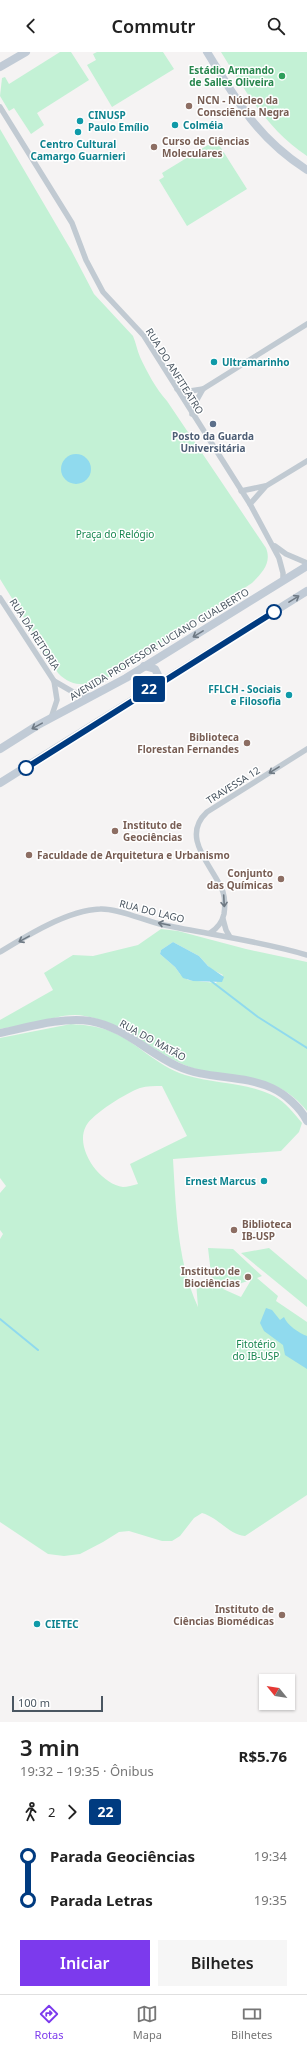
<!DOCTYPE html>
<html lang="pt">
<head>
<meta charset="utf-8">
<style>
  :root { --surface:#fff; --page:#f6f6f6; --text:#222; --muted:#767676; --line:#e0e0e0; --accent:#7c3aed }
  body { margin:0; font-family:"Noto Sans",sans-serif; background:var(--page); color:var(--text); height:100vh; display:flex; flex-direction:column; font-size:15px; white-space:nowrap }
  * { box-sizing:border-box; margin:0 }
  p { font-size:13px; color:var(--muted) }
  .icon { flex:none; width:22px; height:22px; fill:none; stroke:currentColor; stroke-width:2; stroke-linecap:round; stroke-linejoin:round }
  .map { position:relative; height:1670px; overflow:hidden }
  .side { display:flex; flex-direction:column; background:var(--surface); flex:1 }
  .side>* { flex:none }
  .badge { padding:0 8px; border-radius:3px; font-size:14px; line-height:26px }
  .needle { width:26px; rotate:300deg }
  .buttons { position:absolute; left:259px; top:1622px; display:grid; gap:8px }
  .buttons a { display:grid; place-items:center; width:36px; height:36px; border-radius:0px; background:var(--surface); box-shadow:0 1px 3px #0004; font-size:20px }
  .scale { position:absolute; left:12px; bottom:10px; width:91px; box-sizing:border-box; padding-left:4px; border:2px solid #4a5661; border-top:0; font-size:11px; line-height:14px; white-space:nowrap; color:#4a5661; -webkit-text-stroke:3px #fff; paint-order:stroke }
  .map>.badge { position:absolute; translate:-50% -50%; box-shadow:0 0 0 2px #fff }
  .legs { display:flex; align-items:center; gap:6px; height:44px; padding:0 20px; font-size:13px }
  .legs p { margin-inline-start:auto }
  .head { display:flex; align-items:center; justify-content:space-between; height:68px; padding:0 20px }
  h1 { font-size:22px; font-weight:600; line-height:30px }
  .cta { display:flex; gap:8px; margin-top:auto; padding:8px 20px }
  .cta a { flex:1; height:46px; border-radius:0px; background:var(--accent); color:#fff; font-size:16px; font-weight:600; line-height:46px; text-align:center }
  .cta a+a { background:var(--page); color:var(--text) }
  ul { padding:0 20px; list-style:none }
  li { display:flex; align-items:center; gap:14px; height:44px; font-size:15px }
  li i { display:grid; place-items:center; width:6px; height:100%; margin:0 5px; background:currentColor }
  li i::after { content:''; width:10px; height:10px; margin:-5px; border:3px solid; border-radius:50%; background:var(--surface) }
  li p { margin-inline-start:auto }
  li:first-child i { background:linear-gradient(#0000 50%,currentColor 0) }
  li:last-child i { background:linear-gradient(currentColor 50%,#0000 0) }
  header { display:flex; justify-content:space-between; align-items:center; height:52px; padding:0 20px; background:var(--surface); font-size:18px; font-weight:600 }
  .tabs { display:flex; justify-content:space-around; align-items:center; height:56px; border-top:1px solid var(--line); background:var(--surface); font-size:11px; color:var(--muted) }
  .tabs a { display:grid; justify-items:center; gap:2px }
  .tabs .current { color:var(--accent) }
  .map>svg:first-child { display:block }
</style>
</head>
<body>
<header><svg class="icon" aria-label="back" viewBox="0 0 24 24"><path d="M15 5l-7 7 7 7"/></svg>Commutr<svg class="icon" aria-label="search" viewBox="0 0 24 24"><circle cx="10" cy="10" r="6"/><path d="M15 15l6 6"/></svg></header>
<div class="map">
<svg width="307" height="1670" viewBox="0 0 307 1670">
  <rect width="100%" height="100%" fill="#f5f3f3"/>
  <g fill="#c3f1d5" fill-rule="evenodd">
    <path d="M 60,0 L 71,0 L 89,28 L 37,61 L 44,73 L 31,82 L 14,56 L 9,59 L 0,44 L 2,26 L 5,25 L 9,32 Z"/>
    <path d="M 97,0 L 163,0 L 174,17 L 112,55 L 87,13 L 96,8 L 93,2 Z"/>
    <path d="M 221,0 L 307,0 L 307,104 C 267,77 246,40 221,0 Z"/>
    <path d="M 0,77 L 71,198 L 94,242 L 133,284 C 136,291 137,298 140,305 C 147,320 156,337 167,349 L 266,496 C 272,511 262,521 252,531 L 101,630 C 84,633 71,635 58,621 L 0,527 Z"/>
    <path d="M 216,88 L 247,137 L 187,174 L 159,128 L 164,125 L 162,121 Z"/>
    <path d="M 161,877 L 178,879 L 246,897 L 307,910 L 307,1059 C 271,1014 228,1032 182,1012 C 147,996 116,965 75,963 C 60,963 45,969 30,972 C 20,975 10,975 0,977 L 0,968 L 53,938 L 44,921 L 73,903 L 93,904 L 138,893 ZM 173,890 L 199,904 L 211,917 L 223,923 L 216,931 L 188,928 L 180,922 L 175,915 L 160,902 L 161,898 Z"/>
    <path d="M 71,972 C 84,973 97,974 110,979 C 137,990 155,1013 185,1023 C 214,1032 246,1030 274,1044 C 285,1050 294,1061 302,1071 L 299,1080 L 281,1099 L 173,1107 C 176,1156 177,1210 198,1255 L 196,1230 L 210,1227 L 213,1239 L 208,1196 L 233,1197 L 262,1224 L 257,1226 L 278,1244 L 276,1249 L 307,1270 L 307,1443 L 245,1484 C 228,1482 219,1466 202,1461 L 194,1466 L 180,1484 L 172,1489 L 162,1489 L 129,1479 L 119,1480 L 103,1490 L 80,1502 L 64,1504 L 48,1502 L 0,1470 L 0,1187 L 3,1182 L 0,1178 L 0,1141 L 6,1134 L 0,1126 L 0,986 ZM 162,1034 L 187,1084 L 130,1112 L 138,1132 C 133,1133 127,1135 123,1135 C 100,1132 74,1096 86,1074 C 92,1062 128,1040 140,1036 C 147,1034 155,1034 162,1034 ZM 251,1228 L 241,1245 L 223,1237 Z"/>
    <path d="M 269,1196 L 307,1228 L 307,1255 L 241,1201 Z"/>
  </g>
  <g fill="#90daee">
    <circle cx="76" cy="417" r="15"/>
    <path d="M 173,890 L 199,904 L 208,914 L 224,925 L 222,930 L 193,929 L 183,926 L 175,915 L 160,902 L 161,898 Z"/>
    <path d="M 266,1256 L 272,1258 L 280,1268 L 284,1265 C 287,1273 299,1281 307,1284 L 307,1317 L 285,1303 L 283,1293 L 264,1279 L 260,1271 Z"/>
  </g>
  <g fill="none" stroke-linecap="round" stroke-linejoin="round">
    <g stroke="#90daee" stroke-width="2">
      <path d="M 211,929 L 258,965 L 307,996"/>
      <path d="M 0,1267 L 38,1298"/>
    </g>
    <g stroke="#c1cad2" stroke-width="5.5">
      <path d="M 0,55 L 72,171 L 86,208 L 103,240 L 144,284 L 250,452 L 279,506 L 283,521 L 283,529"/>
      <path d="M 177,337 L 190,339 L 203,337 L 307,272"/>
      <path d="M 192,362 L 194,353 L 203,337"/>
      <path d="M 241,439 L 265,434"/>
      <path d="M 250,452 L 266,434 L 307,409"/>
      <path d="M 275,494 L 286,502 L 307,511"/>
      <path d="M 0,546 L 54,629 L 57,648 L 51,666"/>
      <path d="M 54,629 L 73,640 L 92,644"/>
      <path d="M 223,867 L 226,878 L 230,885"/>
      <path d="M 210,881 C 218,876 222,871 224,862 C 225,855 225,846 223,840 C 214,815 179,786 207,760 L 307,697"/>
      <path d="M 0,900 C 26,884 68,858 100,857 C 118,856 145,869 164,873 C 212,883 260,889 307,903"/>
    </g>
    <g stroke="#c1cbd6" stroke-width="8">
      <path d="M 207,0 C 238,50 256,85 307,118"/>
      <path d="M 0,15 L 26,0"/>
      <path d="M 144,614 L 155,617 L 158,623 L 157,632"/>
      <path d="M 0,697 L 38,673 L 126,626 L 307,514"/>
      <path d="M 0,731 L 307,539"/>
      <path d="M 0,981 C 29,975 61,965 90,969 C 124,975 147,1000 177,1014 C 207,1028 242,1022 272,1036 C 285,1042 300,1055 307,1069"/>
    </g>
  </g>
  <defs><path id="oneway-shaft" d="M-6 0H5M1.5-3L5.5 0L1.5 3" fill="none" stroke-width="1.6" stroke-linecap="round" stroke-linejoin="round"/></defs>
  <g stroke="#6e7984">
    <use href="#oneway-shaft" transform="translate(294 547) rotate(-32)"/>
    <use href="#oneway-shaft" transform="translate(198 582) rotate(149)"/>
    <use href="#oneway-shaft" transform="translate(37 674) rotate(151)"/>
  </g>
  <g stroke="#6e7983">
    <use href="#oneway-shaft" transform="translate(274 718) rotate(148)"/>
    <use href="#oneway-shaft" transform="translate(224 849) rotate(87)"/>
    <use href="#oneway-shaft" transform="translate(164 872) rotate(-168)"/>
    <use href="#oneway-shaft" transform="translate(24 887) rotate(151)"/>
  </g>
  <g fill="none" stroke-linecap="round" stroke-linejoin="round">
    <defs>
      <path id="line-1" d="M 26,716 L 274,560"/>
    </defs>
    <use href="#line-1" stroke="#fff" stroke-width="9"/>
    <use href="#line-1" stroke="#003b80" stroke-width="6"/>
  </g>
  <circle fill="#2e9e5b" stroke="#fff" stroke-width="1.5" cx="282" cy="24" r="4"/>
  <g fill="#8d6e63" stroke="#fff" stroke-width="1.5">
    <circle cx="189" cy="54" r="4"/>
    <circle cx="154" cy="95" r="4"/>
    <circle cx="247" cy="691" r="4"/>
    <circle cx="115" cy="779" r="4"/>
    <circle cx="29" cy="803" r="4"/>
    <circle cx="281" cy="827" r="4"/>
    <circle cx="234" cy="1178" r="4"/>
    <circle cx="248" cy="1225" r="4"/>
    <circle cx="282" cy="1563" r="4"/>
  </g>
  <g fill="#0f9aa8" stroke="#fff" stroke-width="1.5">
    <circle cx="80" cy="69" r="4"/>
    <circle cx="175" cy="73" r="4"/>
    <circle cx="78" cy="80" r="4"/>
    <circle cx="214" cy="310" r="4"/>
    <circle cx="289" cy="643" r="4"/>
    <circle cx="264" cy="1129" r="4"/>
    <circle cx="37" cy="1572" r="4"/>
  </g>
  <circle fill="#5c6f8a" stroke="#fff" stroke-width="1.5" cx="213" cy="372" r="4"/>
  <g fill="#fff" stroke="#003b80" stroke-width="2">
    <circle cx="274" cy="560" r="7"/>
    <circle cx="26" cy="716" r="7"/>
  </g>
  <g text-anchor="middle" dominant-baseline="central" stroke-width="3" stroke-linejoin="round" paint-order="stroke">
    <g font-size="10" font-weight="bold" fill="#27864d" stroke="#fff" text-anchor="end">
      <text x="274" y="18">Estádio Armando<tspan x="274" dy="12">de Salles Oliveira</tspan></text>
    </g>
    <g font-size="10" font-weight="bold" fill="#785e54" stroke="#fff" text-anchor="start">
      <text x="197" y="48">NCN - Núcleo da<tspan x="197" dy="12">Consciẽncia Negra</tspan></text>
      <text x="162" y="89">Curso de Ciências<tspan x="162" dy="12">Moleculares</tspan></text>
      <text x="239" y="685" text-anchor="end">Biblioteca<tspan x="239" dy="12">Florestan Fernandes</tspan></text>
      <text x="123" y="773">Instituto de<tspan x="123" dy="12">Geociências</tspan></text>
      <text x="37" y="803">Faculdade de Arquitetura e Urbanismo</text>
      <text x="273" y="821" text-anchor="end">Conjunto<tspan x="273" dy="12">das Químicas</tspan></text>
      <text x="242" y="1172">Biblioteca<tspan x="242" dy="12">IB-USP</tspan></text>
      <text x="240" y="1219" text-anchor="end">Instituto de<tspan x="240" dy="12">Biociências</tspan></text>
      <text x="274" y="1557" text-anchor="end">Instituto de<tspan x="274" dy="12">Ciências Biomédicas</tspan></text>
    </g>
    <g font-size="10" font-weight="bold" fill="#0d838f" stroke="#fff" text-anchor="start">
      <text x="88" y="63">CINUSP<tspan x="88" dy="12">Paulo Emílio</tspan></text>
      <text x="183" y="73">Colméia</text>
      <text x="78" y="92" text-anchor="middle">Centro Cultural<tspan x="78" dy="12">Camargo Guarnieri</tspan></text>
      <text x="222" y="310">Ultramarinho</text>
      <text x="281" y="637" text-anchor="end">FFLCH - Sociais<tspan x="281" dy="12">e Filosofia</tspan></text>
      <text x="256" y="1129" text-anchor="end">Ernest Marcus</text>
      <text x="45" y="1572">CIETEC</text>
    </g>
    <g font-size="10" fill="#4a5661" stroke="#fff">
      <text transform="translate(175 319) rotate(58)">RUA DO ANFITEATRO</text>
      <text transform="translate(35 582) rotate(57)">RUA DA REITORIA</text>
      <text transform="translate(159 592) rotate(-31)">AVENIDA PROFESSOR LUCIANO GUALBERTO</text>
      <text transform="translate(233 733) rotate(-32)">TRAVESSA 12</text>
      <text transform="translate(152 859) rotate(14)">RUA DO LAGO</text>
      <text transform="translate(153 988) rotate(29)">RUA DO MATÃO</text>
    </g>
    <g font-size="10" font-weight="bold" fill="#4e5e75" stroke="#fff">
      <text x="213" y="384">Posto da Guarda<tspan x="213" dy="12">Universitária</tspan></text>
    </g>
    <g font-size="10" fill="#17864f" stroke="#fff">
      <text x="115" y="482">Praça do Relógio</text>
      <text x="256" y="1292">Fitotério<tspan x="256" dy="12">do IB-USP</tspan></text>
    </g>
  </g>
</svg>
<div class="buttons">
<a><svg class="needle" viewBox="-14 -14 28 28"><path d="M0-13l5 13h-10z" fill="#e53935"/><path d="M0 13l5-13h-10z" fill="#767676"/></svg></a>
</div>
<div class="scale">100 m</div>
<b class="badge" style="left:149px;top:637px;background:#003b80;color:#fff">22</b>
</div>
<section class="side">
<div class="head"><div><h1>3 min</h1><p>19:32 – 19:35 · Ônibus</p></div><b>R$5.76</b></div>
<div class="legs"><svg class="icon" aria-label="walk" viewBox="0 0 24 24"><circle cx="13" cy="4" r="2"/><path d="M13 8l-2 6 4 7M11 14l-3 7M7 12l3-4h3l4 4"/></svg>2<svg class="icon" aria-label="forward" viewBox="0 0 24 24"><path d="M9 5l7 7-7 7"/></svg><b class="badge" style="background:#003b80;color:#fff">22</b></div>
<ul>
<li><i style="color:#003b80"></i><b>Parada Geociências</b><p>19:34</p></li>
<li><i style="color:#003b80"></i><b>Parada Letras</b><p>19:35</p></li>
</ul>
<div class="cta"><a>Iniciar</a><a>Bilhetes</a></div>
</section>
<nav class="tabs">
<a class="current"><svg class="icon" aria-label="directions" viewBox="0 0 24 24"><path d="M12 3l9 9-9 9-9-9zM9 14v-3h6M13 9l2 2-2 2"/></svg>Rotas</a>
<a><svg class="icon" aria-label="map" viewBox="0 0 24 24"><path d="M3 6l6-2 6 2 6-2v14l-6 2-6-2-6 2zM9 4v14M15 6v14"/></svg>Mapa</a>
<a><svg class="icon" aria-label="tickets" viewBox="0 0 24 24"><path d="M3 7h18v10H3zM15 7v10"/></svg>Bilhetes</a>
</nav>
</body>
</html>
